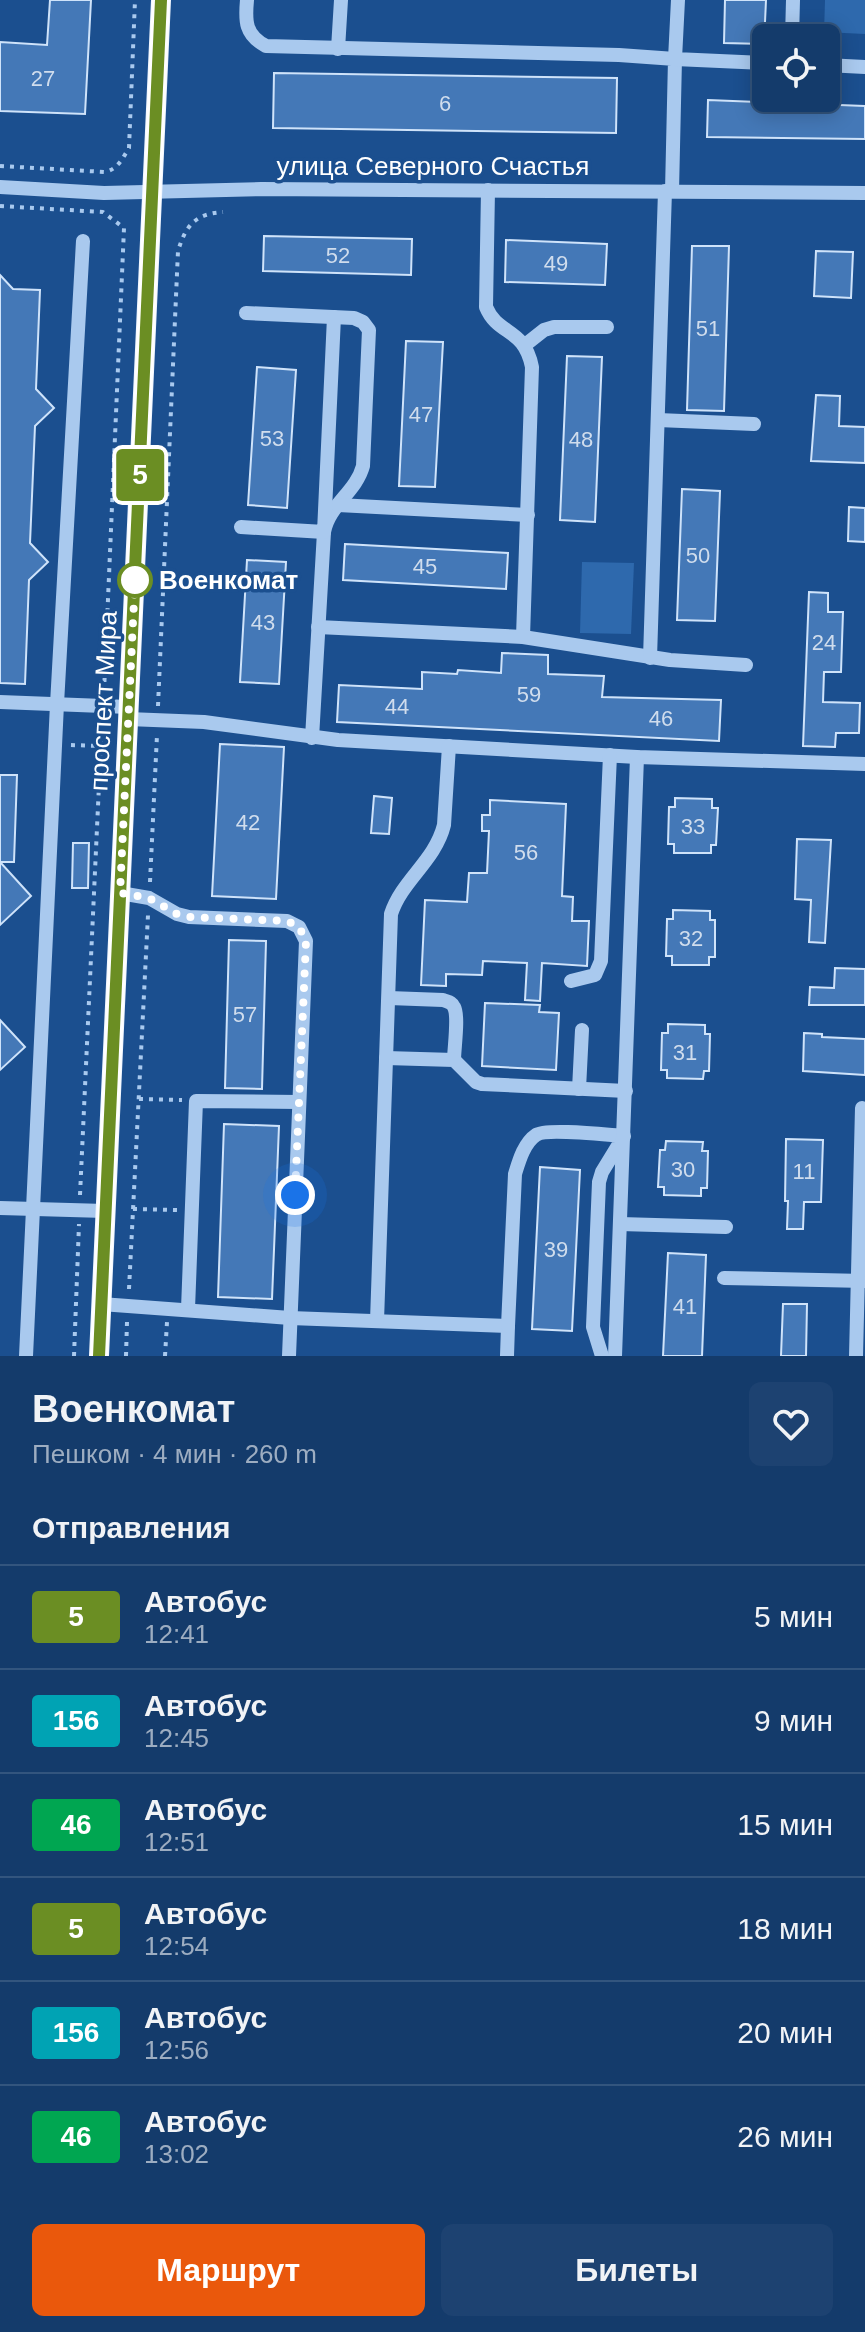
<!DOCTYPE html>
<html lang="ru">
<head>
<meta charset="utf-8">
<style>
  :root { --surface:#143b6b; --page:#1d4271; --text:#f1f3f6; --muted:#9dadc1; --line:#33557e; --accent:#ea580c }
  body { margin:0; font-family:Helvetica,sans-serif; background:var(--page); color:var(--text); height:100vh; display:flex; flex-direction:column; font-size:30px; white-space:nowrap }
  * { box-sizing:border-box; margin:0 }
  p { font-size:26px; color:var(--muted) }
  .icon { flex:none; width:44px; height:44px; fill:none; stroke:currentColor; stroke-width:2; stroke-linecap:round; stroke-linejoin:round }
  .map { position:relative; height:1356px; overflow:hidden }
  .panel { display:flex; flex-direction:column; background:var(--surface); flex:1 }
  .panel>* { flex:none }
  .badge { padding:0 16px; border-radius:6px; font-size:28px; line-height:52px }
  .buttons { position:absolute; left:752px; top:24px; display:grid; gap:16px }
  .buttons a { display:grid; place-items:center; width:88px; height:88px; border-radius:12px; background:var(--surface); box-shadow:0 4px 20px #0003,0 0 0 2px var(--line); font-size:40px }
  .you { position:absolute; width:40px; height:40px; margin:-20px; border:6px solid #fff; border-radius:50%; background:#1a73e8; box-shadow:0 0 0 12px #1a73e833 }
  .map>.badge { position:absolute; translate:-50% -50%; box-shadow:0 0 0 4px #fff }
  h2 { padding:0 32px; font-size:30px; line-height:72px }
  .round { display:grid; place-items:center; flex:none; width:84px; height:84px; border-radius:12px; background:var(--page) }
  .overview { display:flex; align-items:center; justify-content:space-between; height:136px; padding:0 32px }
  h1 { font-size:38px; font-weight:600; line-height:60px }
  .action { display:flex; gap:16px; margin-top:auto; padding:16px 32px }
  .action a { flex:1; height:92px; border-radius:12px; background:var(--accent); color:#fff; font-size:32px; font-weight:600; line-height:92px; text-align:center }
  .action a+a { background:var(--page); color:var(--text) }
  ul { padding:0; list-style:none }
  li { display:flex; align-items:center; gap:24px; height:104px; padding:0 32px; border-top:2px solid var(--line) }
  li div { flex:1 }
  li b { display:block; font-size:30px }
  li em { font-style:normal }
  li .badge { min-width:88px; font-weight:700; text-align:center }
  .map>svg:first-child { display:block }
</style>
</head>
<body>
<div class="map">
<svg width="865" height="1356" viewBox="0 0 865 1356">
  <rect width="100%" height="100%" fill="#1b4f8f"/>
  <g fill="#2e69ad">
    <path d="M 825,0 L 865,0 L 865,34 L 824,32 Z"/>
    <path d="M 582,562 L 634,563 L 631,634 L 580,633 Z"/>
  </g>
  <g fill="#4478b7" stroke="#cfe3fa" stroke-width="2">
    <path d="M 50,0 L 91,0 L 85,114 L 0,111 L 0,42 L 47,45 Z"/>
    <path d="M 725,0 L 766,0 L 764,44 L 724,43 Z"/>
    <path d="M 274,73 L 617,78 L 616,133 L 273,128 Z"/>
    <path d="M 708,100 L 865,106 L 865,139 L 707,137 Z"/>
    <path d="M 264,236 L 412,239 L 411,275 L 263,271 Z"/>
    <path d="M 506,240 L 607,244 L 605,285 L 505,282 Z"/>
    <path d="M 692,246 L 729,246 L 724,411 L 687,410 Z"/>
    <path d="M 816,251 L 853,252 L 851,298 L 814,296 Z"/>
    <path d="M 0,275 L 13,289 L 40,290 L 36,389 L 54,408 L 35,426 L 30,543 L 48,562 L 29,580 L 25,684 L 0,683 Z"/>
    <path d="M 406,341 L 443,342 L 435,487 L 399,486 Z"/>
    <path d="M 567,356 L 602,357 L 595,522 L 560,520 Z"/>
    <path d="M 257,367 L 296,370 L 287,508 L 248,505 Z"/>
    <path d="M 816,395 L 840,396 L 839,426 L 865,427 L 865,463 L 811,461 Z"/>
    <path d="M 682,489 L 720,491 L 715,621 L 677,620 Z"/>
    <path d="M 849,507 L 865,508 L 865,542 L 848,541 Z"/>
    <path d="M 345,544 L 508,553 L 506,589 L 343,580 Z"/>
    <path d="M 247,560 L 286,562 L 279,684 L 240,682 Z"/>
    <path d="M 809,592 L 828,593 L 828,612 L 843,612 L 841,672 L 824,672 L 823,702 L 860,703 L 859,733 L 836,733 L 835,747 L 803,746 Z"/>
    <path d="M 502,653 L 548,655 L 548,674 L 604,676 L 602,697 L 721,700 L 719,741 L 337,722 L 339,685 L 422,689 L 422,672 L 457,674 L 458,670 L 501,673 Z"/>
    <path d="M 220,744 L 284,747 L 276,899 L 212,896 Z"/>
    <path d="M 0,775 L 17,775 L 14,862 L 0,862 Z"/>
    <path d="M 374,796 L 392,798 L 389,834 L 371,833 Z"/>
    <path d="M 675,798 L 712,799 L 712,808 L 718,808 L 716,845 L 711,845 L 711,853 L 674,853 L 674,844 L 668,844 L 669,807 L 675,807 Z"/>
    <path d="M 490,800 L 566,804 L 562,896 L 573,897 L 572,921 L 589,921 L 587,966 L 542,963 L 540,1001 L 525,1000 L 527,963 L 483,961 L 482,975 L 446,974 L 446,986 L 421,985 L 425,900 L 467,902 L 469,873 L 487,873 L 489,831 L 482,831 L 482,815 L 490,815 Z"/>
    <path d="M 797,839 L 831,840 L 825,943 L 809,942 L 811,900 L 795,899 Z"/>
    <path d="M 73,843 L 89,843 L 88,888 L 72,888 Z"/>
    <path d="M 0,862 L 31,896 L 0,925 Z"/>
    <path d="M 673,910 L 710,911 L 710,920 L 715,920 L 715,957 L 709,957 L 709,965 L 672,965 L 672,956 L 666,956 L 667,919 L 673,919 Z"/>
    <path d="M 229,940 L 266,941 L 262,1089 L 225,1088 Z"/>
    <path d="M 835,968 L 865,969 L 865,1005 L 809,1005 L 810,987 L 834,988 Z"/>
    <path d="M 485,1003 L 540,1005 L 539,1012 L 559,1013 L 556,1070 L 482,1066 Z"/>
    <path d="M 0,1020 L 25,1047 L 0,1070 Z"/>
    <path d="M 668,1024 L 705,1025 L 705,1034 L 710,1034 L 709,1071 L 704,1071 L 703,1079 L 667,1078 L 667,1070 L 661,1070 L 662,1033 L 668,1033 Z"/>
    <path d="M 804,1033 L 822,1034 L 822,1037 L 865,1039 L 865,1075 L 803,1071 Z"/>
    <path d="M 224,1124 L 279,1126 L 272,1299 L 218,1297 Z"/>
    <path d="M 786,1139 L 823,1140 L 821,1202 L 804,1202 L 803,1229 L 787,1229 L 788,1201 L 785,1201 Z"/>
    <path d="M 666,1141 L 703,1142 L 702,1151 L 708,1151 L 707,1188 L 701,1188 L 701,1196 L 664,1195 L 664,1187 L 658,1187 L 660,1150 L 665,1150 Z"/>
    <path d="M 540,1167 L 580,1170 L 572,1331 L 532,1329 Z"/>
    <path d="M 668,1253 L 706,1255 L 702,1356 L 663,1356 Z"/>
    <path d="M 783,1304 L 807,1304 L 806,1356 L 781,1356 Z"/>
  </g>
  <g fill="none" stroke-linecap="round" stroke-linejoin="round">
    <g stroke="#a9c9ee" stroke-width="4" stroke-dasharray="4 6" stroke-linecap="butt">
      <path d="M 0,166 L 105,172 C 118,169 122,159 129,148 L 135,0"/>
      <path d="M 0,206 L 103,212 L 124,228 L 104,692"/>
      <path d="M 158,706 L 178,251 C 186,225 195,214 223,212"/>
      <path d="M 71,745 L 101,746"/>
      <path d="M 150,882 L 157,735"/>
      <path d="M 139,1099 L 182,1100"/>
      <path d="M 80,1195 L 102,720"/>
      <path d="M 133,1209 L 178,1210"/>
      <path d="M 129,1289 L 148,915"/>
      <path d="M 74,1356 L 79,1224"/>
      <path d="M 126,1356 L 127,1322"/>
      <path d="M 165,1356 L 167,1322"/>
    </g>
    <g stroke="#a9c9ee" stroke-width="14">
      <path d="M 247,0 C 245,21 245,35 266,46 L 619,55 L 675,59 L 672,191"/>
      <path d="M 678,0 L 675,59 L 766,63"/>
      <path d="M 792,38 L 793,0"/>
      <path d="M 338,49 L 341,0"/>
      <path d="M 826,65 L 865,67"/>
      <path d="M 0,187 L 104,193 L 261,189 L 865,193"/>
      <path d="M 488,190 L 486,307 C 498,336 524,327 532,367 L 523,637"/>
      <path d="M 246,313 L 354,318 L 363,322 L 369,330 L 363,466 C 356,492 329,505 324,532 L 312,738"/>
      <path d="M 525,345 L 544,330 L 554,327 L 607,327"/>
      <path d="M 658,420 L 754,424"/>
      <path d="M 338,505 L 528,515"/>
      <path d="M 241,527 L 324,532 L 334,317"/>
      <path d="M 318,627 L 523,637 L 670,660 L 746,665"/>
      <path d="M 650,658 L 665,191"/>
      <path d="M 0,702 L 129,707"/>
      <path d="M 128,719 L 204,722 L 338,740 L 637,757 L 865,764"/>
      <path d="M 120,893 L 149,898 L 177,914 L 189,917 L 287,921 L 299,927 L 306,941 L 289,1356"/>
      <path d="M 571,981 L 595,975 L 601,961 L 610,755"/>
      <path d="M 389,998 L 443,1000 C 448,1002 452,1002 454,1007 C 459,1016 454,1049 454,1060"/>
      <path d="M 386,1058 L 454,1060 L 476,1082 L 482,1084 L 626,1091"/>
      <path d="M 579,1089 L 582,1030"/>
      <path d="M 0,1208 L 105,1211"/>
      <path d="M 620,1224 L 726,1227"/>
      <path d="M 724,1278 L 865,1281"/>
      <path d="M 101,1304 L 290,1318 L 508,1326 L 507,1356"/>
      <path d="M 188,1309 L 196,1101 L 299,1102"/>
      <path d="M 377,1321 L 391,914 C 402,880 435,861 444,825 L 449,746"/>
      <path d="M 508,1326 L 515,1174 C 519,1161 524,1143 536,1135 C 546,1128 608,1135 624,1136 L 602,1172 L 599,1182 L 593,1327 L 602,1356"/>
      <path d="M 26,1356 L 57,704 L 83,241"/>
      <path d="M 615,1356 L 637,757"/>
      <path d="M 856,1356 L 862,1108"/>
    </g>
    <path stroke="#f0f6ff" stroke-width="20" d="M 99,1356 L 161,0"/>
  </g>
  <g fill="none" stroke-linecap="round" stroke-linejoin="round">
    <defs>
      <path id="line" d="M 99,1356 L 161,0"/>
    </defs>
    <use href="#line" stroke="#fff" stroke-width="18"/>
    <use href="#line" stroke="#6b8e23" stroke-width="12"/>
    <path stroke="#fff" stroke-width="8" stroke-dasharray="0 14.4" d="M 135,580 L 120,893 L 149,898 L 177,914 L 189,917 L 287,921 L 299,927 L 306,941 L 295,1195"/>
  </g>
  <circle fill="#fff" stroke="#6b8e23" stroke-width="4" cx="135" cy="580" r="16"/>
  <g text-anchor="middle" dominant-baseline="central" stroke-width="7" stroke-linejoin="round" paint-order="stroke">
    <g font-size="22" fill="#d0dded">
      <text x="43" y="78">27</text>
      <text x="445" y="103">6</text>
      <text x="338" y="255">52</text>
      <text x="556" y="263">49</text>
      <text x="708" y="328">51</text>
      <text x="421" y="414">47</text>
      <text x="272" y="438">53</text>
      <text x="581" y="439">48</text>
      <text x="698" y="555">50</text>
      <text x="425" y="566">45</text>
      <text x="263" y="622">43</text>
      <text x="824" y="642">24</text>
      <text x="529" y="694">59</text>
      <text x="397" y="706">44</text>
      <text x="661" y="718">46</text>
      <text x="248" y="822">42</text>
      <text x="693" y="826">33</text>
      <text x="526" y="852">56</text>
      <text x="691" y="938">32</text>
      <text x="245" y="1014">57</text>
      <text x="685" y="1052">31</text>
      <text x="683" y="1169">30</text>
      <text x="804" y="1171">11</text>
      <text x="556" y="1249">39</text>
      <text x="685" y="1306">41</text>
    </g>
    <g font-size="26" fill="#fff" stroke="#1b4f8f">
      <text x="433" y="166">улица Северного Счастья</text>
      <text transform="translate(103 701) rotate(-87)">проспект Мира</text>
    </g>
    <g font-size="26" font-weight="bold" fill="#fff" stroke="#1b4f8f" text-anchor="start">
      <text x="159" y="580">Военкомат</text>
    </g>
  </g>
</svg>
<div class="buttons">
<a><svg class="icon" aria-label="locate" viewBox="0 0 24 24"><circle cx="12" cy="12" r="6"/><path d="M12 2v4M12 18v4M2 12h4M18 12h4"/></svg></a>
</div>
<div class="you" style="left:295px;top:1195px"></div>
<b class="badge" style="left:140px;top:475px;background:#6b8e23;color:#fff">5</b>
</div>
<section class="panel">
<div class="overview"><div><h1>Военкомат</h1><p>Пешком · 4 мин · 260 m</p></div><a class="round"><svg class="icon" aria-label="heart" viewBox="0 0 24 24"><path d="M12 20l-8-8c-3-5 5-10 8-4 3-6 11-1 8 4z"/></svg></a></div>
<h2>Отправления</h2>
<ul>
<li><span class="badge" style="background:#6b8e23;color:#fff">5</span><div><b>Автобус</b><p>12:41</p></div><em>5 мин</em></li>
<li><span class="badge" style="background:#00a3b4;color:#fff">156</span><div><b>Автобус</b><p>12:45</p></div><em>9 мин</em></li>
<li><span class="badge" style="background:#00a651;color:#fff">46</span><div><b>Автобус</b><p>12:51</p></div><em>15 мин</em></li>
<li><span class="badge" style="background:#6b8e23;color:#fff">5</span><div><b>Автобус</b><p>12:54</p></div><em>18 мин</em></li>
<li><span class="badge" style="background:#00a3b4;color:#fff">156</span><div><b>Автобус</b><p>12:56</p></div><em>20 мин</em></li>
<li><span class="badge" style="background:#00a651;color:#fff">46</span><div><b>Автобус</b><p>13:02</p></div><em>26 мин</em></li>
</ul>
<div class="action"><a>Маршрут</a><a>Билеты</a></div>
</section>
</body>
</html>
